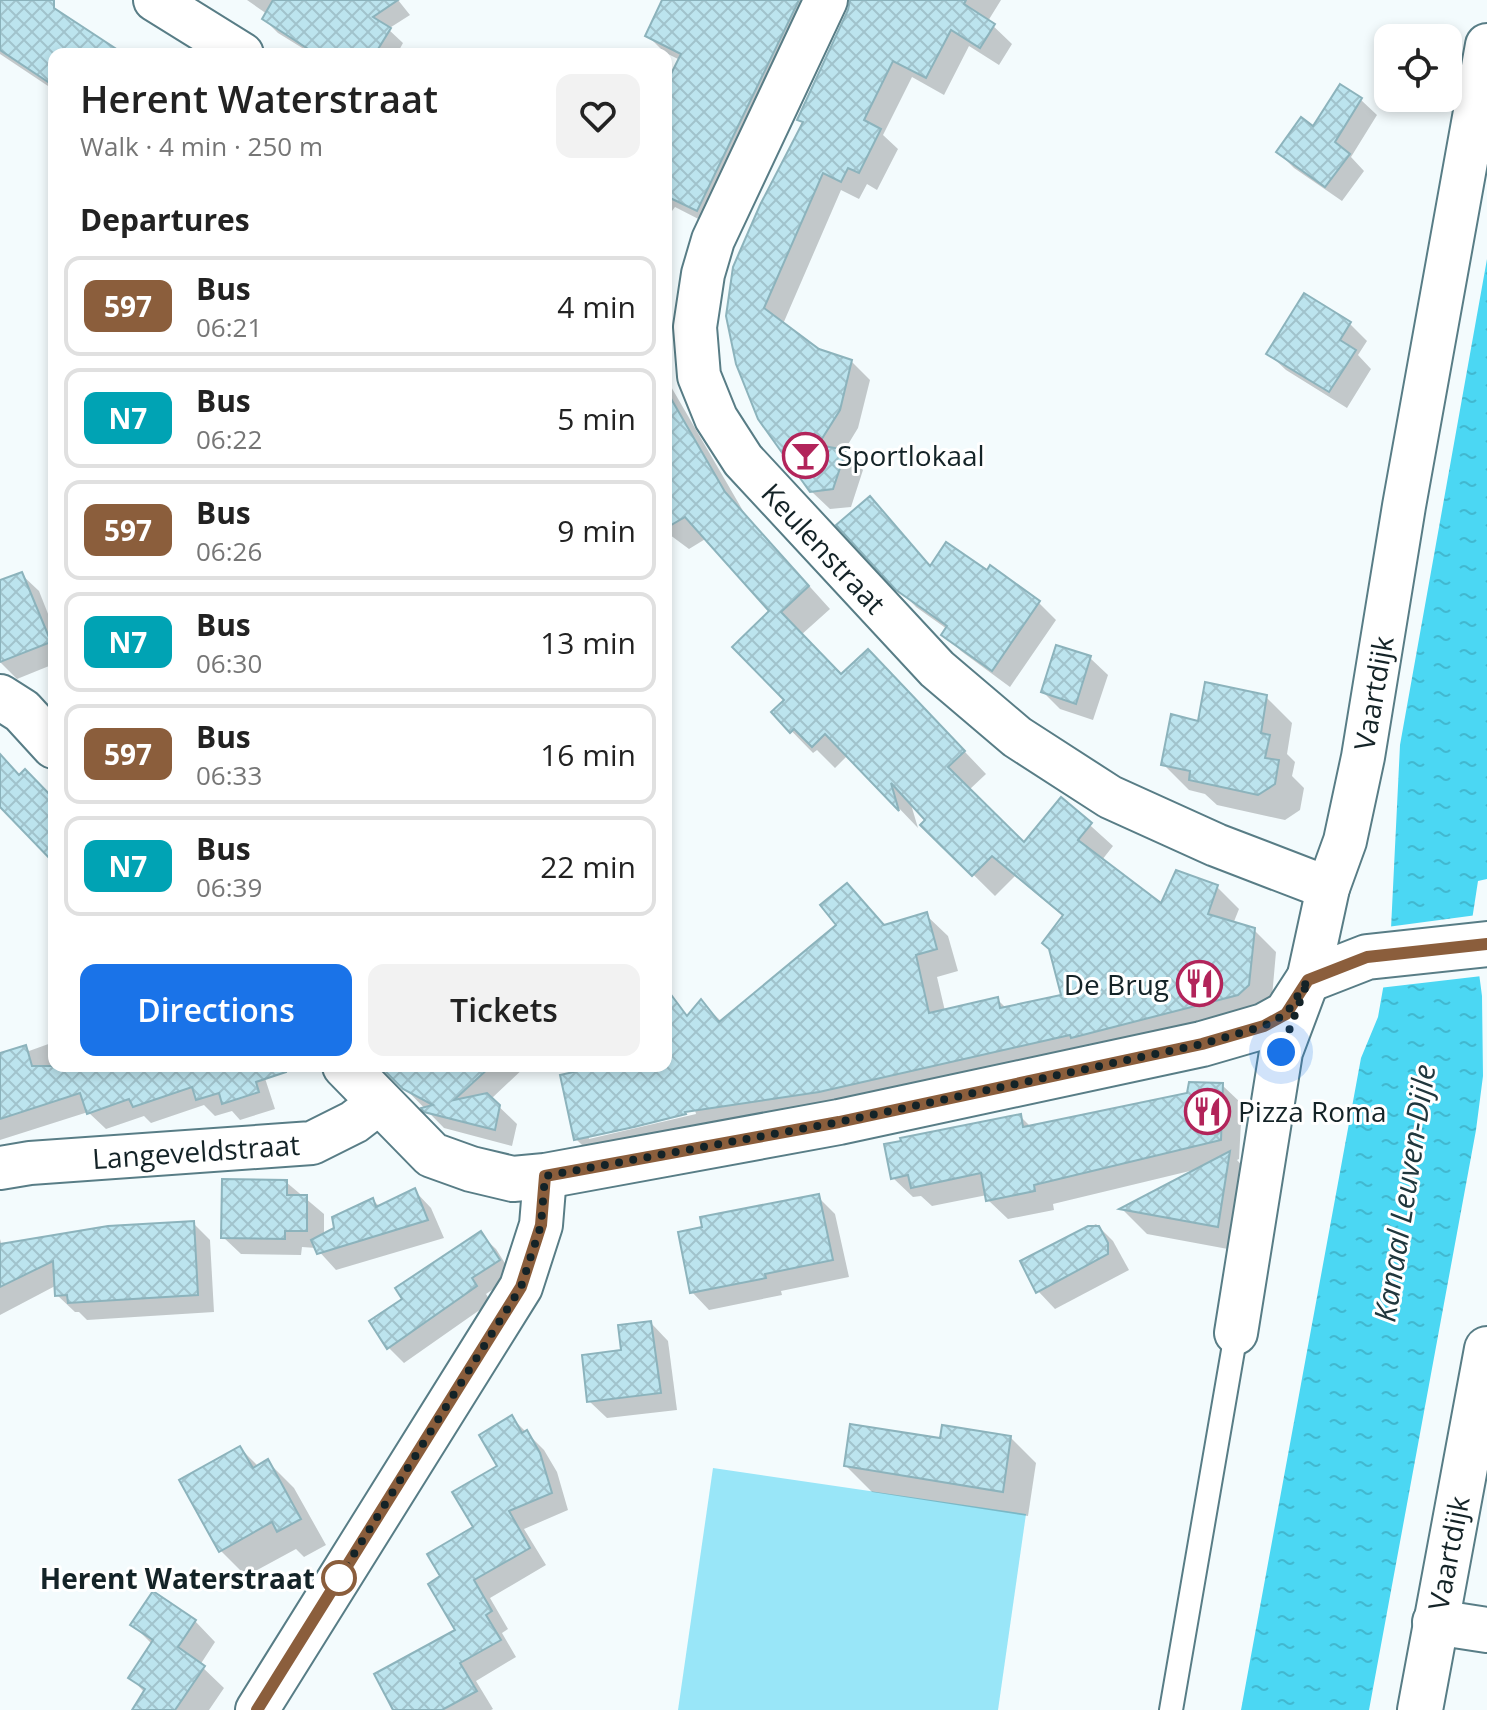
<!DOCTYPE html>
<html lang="en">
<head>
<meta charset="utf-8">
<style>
  :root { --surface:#fff; --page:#f2f2f2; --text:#222; --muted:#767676; --line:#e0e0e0; --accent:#1a73e8 }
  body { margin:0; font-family:"Open Sans",sans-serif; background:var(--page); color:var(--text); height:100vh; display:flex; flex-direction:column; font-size:30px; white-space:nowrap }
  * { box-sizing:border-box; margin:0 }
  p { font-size:26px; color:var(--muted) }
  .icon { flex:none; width:44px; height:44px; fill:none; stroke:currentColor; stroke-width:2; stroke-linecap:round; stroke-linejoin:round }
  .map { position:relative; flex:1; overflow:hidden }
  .side { position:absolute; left:48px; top:48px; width:624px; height:1024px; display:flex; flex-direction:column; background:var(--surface); border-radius:16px; box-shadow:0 4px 12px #0003 }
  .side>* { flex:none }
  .badge { padding:0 16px; border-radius:12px; font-size:28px; line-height:52px }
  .tools { position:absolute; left:1374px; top:24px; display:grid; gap:16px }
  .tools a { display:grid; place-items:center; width:88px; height:88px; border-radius:16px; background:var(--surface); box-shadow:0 4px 12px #0003; font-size:40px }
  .you { position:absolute; width:40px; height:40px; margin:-20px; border:6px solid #fff; border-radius:50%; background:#1a73e8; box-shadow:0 0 0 12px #1a73e833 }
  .map>.badge { position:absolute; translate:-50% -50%; box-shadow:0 0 0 4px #fff }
  h2 { padding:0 32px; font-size:30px; line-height:72px }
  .round { display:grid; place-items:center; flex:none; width:84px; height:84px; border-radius:16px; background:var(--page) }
  .summary { display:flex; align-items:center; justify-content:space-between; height:136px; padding:0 32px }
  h1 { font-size:38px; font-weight:600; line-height:60px }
  .action { display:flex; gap:16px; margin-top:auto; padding:16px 32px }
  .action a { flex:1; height:92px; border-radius:16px; background:var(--accent); color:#fff; font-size:32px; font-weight:600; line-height:92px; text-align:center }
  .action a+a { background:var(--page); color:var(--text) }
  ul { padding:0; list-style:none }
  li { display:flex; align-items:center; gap:24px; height:100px; margin:0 16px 12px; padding:0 16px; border:4px solid var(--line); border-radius:16px }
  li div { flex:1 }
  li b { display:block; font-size:30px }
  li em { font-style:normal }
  li .badge { min-width:88px; font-weight:700; text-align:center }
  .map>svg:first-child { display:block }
</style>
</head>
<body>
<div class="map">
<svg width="1487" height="1710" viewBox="0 0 1487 1710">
  <defs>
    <pattern id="water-ripples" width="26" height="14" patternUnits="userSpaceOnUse" patternTransform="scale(2)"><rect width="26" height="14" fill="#4bd7f3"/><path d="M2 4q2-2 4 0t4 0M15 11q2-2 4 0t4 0" fill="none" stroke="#41b8d0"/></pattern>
    <pattern id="building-cross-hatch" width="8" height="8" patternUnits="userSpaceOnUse" patternTransform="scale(2)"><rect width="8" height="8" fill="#bce4ee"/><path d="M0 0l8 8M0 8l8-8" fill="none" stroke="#a1c3cc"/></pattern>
  </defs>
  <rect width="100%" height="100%" fill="#f3fbfd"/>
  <path fill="#99e6f8" d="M 713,1468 L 1026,1514 L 998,1710 L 678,1710 Z"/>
  <path fill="url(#water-ripples)" d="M 1487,259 L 1487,879 L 1478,881 L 1472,920 L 1482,996 L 1483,1076 L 1476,1130 L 1369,1710 L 1241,1710 L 1361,1058 L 1378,1017 L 1390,949 L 1400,745 Z"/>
  <path fill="#f3fbfd" d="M 1477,915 L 1482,976 L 1379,988 L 1387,927 Z"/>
  <g fill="#0003" fill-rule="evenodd">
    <path d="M 0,0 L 46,0 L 59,14 L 121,54 L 54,54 L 54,93 L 48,86 L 0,54 Z"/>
    <path d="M 247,0 L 398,0 L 410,15 L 388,29 L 403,43 L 397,54 L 312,54 L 278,33 L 264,19 L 267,14 Z"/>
    <path d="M 677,0 L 823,0 L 714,227 L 675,207 L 666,219 L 666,88 L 680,60 L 664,52 L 647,35 Z"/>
    <path d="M 874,0 L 1001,0 L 988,21 L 1012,44 L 999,65 L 969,46 L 944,95 L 912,77 L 883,135 L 898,149 L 877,190 L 867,184 L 859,199 L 841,190 L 783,324 L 818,351 L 851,361 L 870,380 L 858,428 L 844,451 L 863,470 L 851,507 L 830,509 L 811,491 L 738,362 L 804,124 L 800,119 Z"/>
    <path d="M 1340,86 L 1361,100 L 1377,115 L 1351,157 L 1364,171 L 1342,201 L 1294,168 L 1278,152 L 1313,129 Z"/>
    <path d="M 1304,295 L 1350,324 L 1367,341 L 1358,355 L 1371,369 L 1347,408 L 1286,370 L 1268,353 Z"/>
    <path d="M 666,378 L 746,516 L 830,609 L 801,635 L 842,677 L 890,673 L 986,774 L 969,790 L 1024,844 L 1061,799 L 1113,846 L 1102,860 L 1162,906 L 1217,887 L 1239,909 L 1233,924 L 1254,930 L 1276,952 L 1271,1008 L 598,1161 L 576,1139 L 609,1066 L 666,1066 L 666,1014 L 677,1005 L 689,1017 L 701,1002 L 722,1022 L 885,926 L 926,915 L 948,936 L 958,971 L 937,977 L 945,1011 L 997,999 L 1007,1009 L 1063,997 L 1064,917 L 1015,876 L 995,896 L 923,825 L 928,820 L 910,801 L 918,828 L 848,755 L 835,768 L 817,750 L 813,753 L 774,713 L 787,700 L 772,611 L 707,538 L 689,549 L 666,532 ZM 695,1110 L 696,1114 L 589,1139 L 589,1134 Z"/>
    <path d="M 870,498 L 931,567 L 987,573 L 991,568 L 1039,603 L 1056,620 L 1010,687 L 961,651 L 944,634 L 947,629 L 916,607 L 898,588 Z"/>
    <path d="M 21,574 L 39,591 L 54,629 L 54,664 L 17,679 L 0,662 L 0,583 Z"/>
    <path d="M 1090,658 L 1108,675 L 1093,720 L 1060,709 L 1043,692 Z"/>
    <path d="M 1266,697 L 1292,723 L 1287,754 L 1295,762 L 1292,776 L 1304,788 L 1300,810 L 1285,820 L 1217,805 L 1205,794 L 1189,790 L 1163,764 L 1200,723 Z"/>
    <path d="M 54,1042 L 54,1066 L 261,1066 L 275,1109 L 240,1120 L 232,1111 L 215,1116 L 204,1105 L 151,1123 L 144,1116 L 106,1129 L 88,1112 L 0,1140 L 0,1055 L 25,1047 L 29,1051 Z"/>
    <path d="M 383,1066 L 526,1066 L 491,1099 L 517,1124 L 512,1146 L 444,1128 Z"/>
    <path d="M 1222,1085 L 1242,1104 L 1239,1159 L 1237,1160 L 1255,1179 L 1244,1252 L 1147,1234 L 1123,1210 L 1194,1170 L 1053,1204 L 1054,1210 L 1008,1219 L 988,1200 L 987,1195 L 932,1206 L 921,1196 L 913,1197 L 893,1178 L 1020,1116 L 1031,1127 L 1189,1095 Z"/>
    <path d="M 286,1182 L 324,1214 L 324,1235 L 373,1200 L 380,1207 L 414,1190 L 431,1208 L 444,1238 L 336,1270 L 316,1248 L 302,1247 L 301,1255 L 241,1254 L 223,1237 Z"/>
    <path d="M 818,1197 L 835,1214 L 849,1277 L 781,1291 L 782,1295 L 709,1310 L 692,1292 Z"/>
    <path d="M 193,1223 L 210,1240 L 214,1312 L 87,1320 L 79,1312 L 75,1312 L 57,1295 L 57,1285 L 0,1315 L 0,1239 L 2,1246 Z"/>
    <path d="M 1096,1224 L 1113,1241 L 1129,1270 L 1055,1309 L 1038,1291 L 1022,1262 Z"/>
    <path d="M 480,1234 L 496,1249 L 513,1276 L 486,1294 L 491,1302 L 404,1363 L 389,1348 L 372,1321 L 405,1300 Z"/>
    <path d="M 651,1323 L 668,1341 L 677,1410 L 607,1418 L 589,1401 L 623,1352 Z"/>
    <path d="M 512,1418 L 544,1450 L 557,1472 L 568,1510 L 524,1529 L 546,1565 L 490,1598 L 508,1629 L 502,1633 L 516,1657 L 476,1681 L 493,1709 L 491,1710 L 395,1710 L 458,1631 L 443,1577 L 476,1528 L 500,1467 Z"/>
    <path d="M 1010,1437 L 1036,1463 L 1028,1516 L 872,1492 L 846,1466 L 941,1441 Z"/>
    <path d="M 240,1448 L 259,1467 L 268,1462 L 294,1488 L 326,1545 L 304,1557 L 296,1549 L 246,1576 L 220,1550 Z"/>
    <path d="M 195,1621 L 215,1642 L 200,1665 L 224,1688 L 209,1710 L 134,1710 L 145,1693 L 131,1678 L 153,1645 L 133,1625 Z"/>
  </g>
  <g fill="url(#building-cross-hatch)" stroke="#8cb3bc" stroke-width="2">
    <path d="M 0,0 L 54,0 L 54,8 L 124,54 L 54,54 L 54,86 L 0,50 Z"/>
    <path d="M 273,0 L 398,0 L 373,17 L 391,28 L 375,54 L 316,54 L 262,19 Z"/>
    <path d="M 662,0 L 799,0 L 697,211 L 666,196 L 666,84 L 681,54 L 645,36 Z"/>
    <path d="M 850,0 L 966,0 L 964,4 L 995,24 L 980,48 L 951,30 L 926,78 L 893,61 L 864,120 L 881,129 L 859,173 L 848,168 L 841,182 L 823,173 L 764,308 L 819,349 L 852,360 L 840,410 L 818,445 L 846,450 L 833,489 L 810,492 L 758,419 L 736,364 L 726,316 L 733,267 L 760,205 L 803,122 L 797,120 L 848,10 Z"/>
    <path d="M 1340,84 L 1362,98 L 1335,142 L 1350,154 L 1325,187 L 1276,152 L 1301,117 L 1313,126 Z"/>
    <path d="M 1304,293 L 1351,322 L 1340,340 L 1356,350 L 1329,392 L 1266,354 Z"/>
    <path d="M 666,390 L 725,492 L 809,586 L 781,612 L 841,674 L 868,649 L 965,751 L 948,767 L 1024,842 L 1061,797 L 1092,823 L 1078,840 L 1161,903 L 1176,870 L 1218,885 L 1208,914 L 1255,928 L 1249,985 L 1238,995 L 1071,1038 L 1070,1035 L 819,1092 L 685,1112 L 686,1114 L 634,1127 L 574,1140 L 560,1075 L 600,1066 L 666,1066 L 666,988 L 687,1016 L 701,999 L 719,1022 L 836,925 L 820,905 L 847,883 L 884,925 L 927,912 L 937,949 L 916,955 L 929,1013 L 998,997 L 1000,1008 L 1061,995 L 1049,949 L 1042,943 L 1063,915 L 992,856 L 972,876 L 920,825 L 925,820 L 891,783 L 899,811 L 825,734 L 812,747 L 794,729 L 790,733 L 771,712 L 784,700 L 732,647 L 769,611 L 685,517 L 666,528 Z"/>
    <path d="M 870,496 L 930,566 L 946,542 L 987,570 L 990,565 L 1040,601 L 992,671 L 941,635 L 947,626 L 896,590 L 836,525 Z"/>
    <path d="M 22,572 L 51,642 L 0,662 L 0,580 Z"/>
    <path d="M 1056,645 L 1091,656 L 1076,704 L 1041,692 Z"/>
    <path d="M 1205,682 L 1267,695 L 1261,733 L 1270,735 L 1265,758 L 1279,760 L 1275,784 L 1258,795 L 1189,780 L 1190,771 L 1161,765 L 1171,714 L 1198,721 Z"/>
    <path d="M 0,754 L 19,775 L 25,769 L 54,799 L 54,863 L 0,807 Z"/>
    <path d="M 26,1045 L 32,1066 L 285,1066 L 286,1072 L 256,1082 L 259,1092 L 222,1104 L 219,1093 L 196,1100 L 192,1087 L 133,1107 L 129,1099 L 87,1114 L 80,1093 L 0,1119 L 0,1053 Z"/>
    <path d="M 380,1066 L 491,1066 L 454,1100 L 487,1093 L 500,1105 L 495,1130 L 424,1112 L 421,1108 L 433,1105 L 403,1089 Z"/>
    <path d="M 1189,1082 L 1223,1083 L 1221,1140 L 1034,1185 L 1035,1191 L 986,1201 L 981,1173 L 911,1188 L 908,1175 L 891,1179 L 884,1144 L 901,1141 L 900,1138 L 1021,1114 L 1023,1127 L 1187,1093 Z"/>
    <path d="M 1230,1151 L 1218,1227 L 1119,1209 Z"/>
    <path d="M 222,1179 L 287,1180 L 287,1195 L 307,1195 L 307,1231 L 285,1231 L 285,1239 L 221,1238 Z"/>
    <path d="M 415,1188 L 428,1220 L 317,1254 L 311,1240 L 334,1228 L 332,1217 L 373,1198 L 376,1207 Z"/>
    <path d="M 819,1194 L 833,1260 L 765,1274 L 766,1278 L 690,1293 L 678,1232 L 702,1227 L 700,1217 Z"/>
    <path d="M 194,1221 L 198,1295 L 68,1303 L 67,1295 L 55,1296 L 53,1261 L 0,1287 L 0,1244 L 108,1226 Z"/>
    <path d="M 1088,1226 L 1099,1226 L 1108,1243 L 1108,1254 L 1036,1293 L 1020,1261 Z"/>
    <path d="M 481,1231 L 500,1260 L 472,1278 L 477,1286 L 387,1349 L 369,1321 L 402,1299 L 395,1288 Z"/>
    <path d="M 651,1321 L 661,1393 L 587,1402 L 582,1355 L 621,1350 L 618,1325 Z"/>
    <path d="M 512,1415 L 522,1433 L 527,1430 L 540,1453 L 552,1493 L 509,1511 L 530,1548 L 474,1580 L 492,1611 L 486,1615 L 501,1640 L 460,1663 L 477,1691 L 442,1710 L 393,1710 L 374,1674 L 455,1630 L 428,1584 L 440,1576 L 427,1554 L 473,1527 L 452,1492 L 497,1466 L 479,1435 Z"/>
    <path d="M 850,1424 L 940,1438 L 942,1425 L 1011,1436 L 1003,1492 L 844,1466 Z"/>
    <path d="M 240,1446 L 253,1468 L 268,1459 L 301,1519 L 277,1532 L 272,1522 L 219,1552 L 179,1480 Z"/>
    <path d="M 153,1591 L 196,1620 L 178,1647 L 205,1666 L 175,1710 L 132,1710 L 145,1689 L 128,1678 L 153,1640 L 130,1625 Z"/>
  </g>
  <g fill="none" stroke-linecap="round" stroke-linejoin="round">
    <defs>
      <path id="service" d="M 1171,1710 L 1236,1333"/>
      <g id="minor">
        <path d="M 155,0 L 242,54"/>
        <path d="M 826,0 L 713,240 L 703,274 L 695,327 L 699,376 L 716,418 L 743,460 L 937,669 L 1017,737 L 1110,797 L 1216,845 L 1328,888"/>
        <path d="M 0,1168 L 30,1163 L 312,1143 L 354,1122 L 380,1102"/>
        <path d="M 1236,1333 L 1281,1052 L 1308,980 L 1328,888 L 1345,841 L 1363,757 L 1404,506 L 1487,45"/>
        <path d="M 257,1710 L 521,1287 L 541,1225 L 545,1176"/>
      </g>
      <g id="tertiary">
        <path d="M 0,697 L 22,711 L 54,746"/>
        <path d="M 345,1066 L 432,1155 L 471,1169 L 513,1179 L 545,1176 L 839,1122 L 1202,1044 L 1264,1026 L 1286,1014 L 1308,980 L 1367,957 L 1487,944"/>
        <path d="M 1435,1622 L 1487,1630"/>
        <path d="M 1420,1710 L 1487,1349"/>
      </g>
    </defs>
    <use href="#service" stroke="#587d86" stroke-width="26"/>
    <use href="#minor" stroke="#587d86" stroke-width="46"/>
    <use href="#tertiary" stroke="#587d86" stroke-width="48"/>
    <use href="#service" stroke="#fff" stroke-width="22"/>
    <use href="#minor" stroke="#fff" stroke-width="42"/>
    <use href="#tertiary" stroke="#fff" stroke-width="44"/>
  </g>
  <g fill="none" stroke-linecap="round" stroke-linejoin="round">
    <defs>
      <path id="line" d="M 257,1710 L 521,1287 L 541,1225 L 545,1176 L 839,1122 L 1202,1044 L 1264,1026 L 1286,1014 L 1308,980 L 1367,957 L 1487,944"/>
    </defs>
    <use href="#line" stroke="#fff" stroke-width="18"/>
    <use href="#line" stroke="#8b5e3c" stroke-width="12"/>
    <path stroke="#142327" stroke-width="8" stroke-dasharray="0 14.4" d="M 339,1578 L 521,1287 L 541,1225 L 545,1176 L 839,1122 L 1202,1044 L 1264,1026 L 1286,1014 L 1308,980 L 1281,1052"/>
  </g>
  <defs>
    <symbol id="bar-ring" viewBox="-11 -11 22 22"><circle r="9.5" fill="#fff" stroke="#b2245a" stroke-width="1.5"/><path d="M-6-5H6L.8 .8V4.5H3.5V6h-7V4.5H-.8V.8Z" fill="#b2245a"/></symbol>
    <symbol id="restaurant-ring" viewBox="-11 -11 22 22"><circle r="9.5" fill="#fff" stroke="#b2245a" stroke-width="1.5"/><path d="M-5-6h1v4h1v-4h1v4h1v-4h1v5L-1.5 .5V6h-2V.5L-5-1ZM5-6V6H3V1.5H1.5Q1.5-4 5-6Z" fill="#b2245a"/></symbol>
  </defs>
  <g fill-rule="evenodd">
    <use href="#bar-ring" x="780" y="430" width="51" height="51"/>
    <use href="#restaurant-ring" x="1174" y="958" width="51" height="51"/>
    <use href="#restaurant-ring" x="1182" y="1086" width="51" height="51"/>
  </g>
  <circle fill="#fff" stroke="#8b5e3c" stroke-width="4" cx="339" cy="1578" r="16"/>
  <g text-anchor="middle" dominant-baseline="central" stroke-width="6" stroke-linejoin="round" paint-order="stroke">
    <g font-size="28" fill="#142327" stroke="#fff" text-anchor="start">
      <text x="837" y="455">Sportlokaal</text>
      <text x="1169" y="984" text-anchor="end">De Brug</text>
      <text x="1238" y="1111">Pizza Roma</text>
    </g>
    <g font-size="28" fill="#142327" stroke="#fff">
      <text transform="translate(824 548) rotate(47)">Keulenstraat</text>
      <text transform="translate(1373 693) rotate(-80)">Vaartdijk</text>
      <text transform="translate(196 1151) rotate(-4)">Langeveldstraat</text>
      <text transform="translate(1448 1553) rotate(-79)">Vaartdijk</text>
    </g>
    <g font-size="28" font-weight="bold" fill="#142327" stroke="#fff" text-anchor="end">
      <text x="315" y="1578">Herent Waterstraat</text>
    </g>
    <g font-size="30" font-style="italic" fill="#20373d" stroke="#fff">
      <text transform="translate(1404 1193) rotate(-81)">Kanaal Leuven-Dijle</text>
    </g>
  </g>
</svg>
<div class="tools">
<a><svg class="icon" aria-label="locate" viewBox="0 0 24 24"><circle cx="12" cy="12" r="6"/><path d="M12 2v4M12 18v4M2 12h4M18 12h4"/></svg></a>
</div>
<div class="you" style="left:1281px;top:1052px"></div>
<section class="side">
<div class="summary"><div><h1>Herent Waterstraat</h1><p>Walk · 4 min · 250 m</p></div><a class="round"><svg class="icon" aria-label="heart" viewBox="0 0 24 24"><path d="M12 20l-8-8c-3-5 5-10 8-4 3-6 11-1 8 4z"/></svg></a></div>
<h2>Departures</h2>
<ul>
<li><span class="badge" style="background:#8b5e3c;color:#fff">597</span><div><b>Bus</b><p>06:21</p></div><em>4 min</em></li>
<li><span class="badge" style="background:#00a3b4;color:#fff">N7</span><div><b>Bus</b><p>06:22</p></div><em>5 min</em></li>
<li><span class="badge" style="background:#8b5e3c;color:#fff">597</span><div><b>Bus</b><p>06:26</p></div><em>9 min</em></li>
<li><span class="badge" style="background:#00a3b4;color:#fff">N7</span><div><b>Bus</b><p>06:30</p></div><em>13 min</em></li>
<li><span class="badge" style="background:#8b5e3c;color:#fff">597</span><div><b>Bus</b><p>06:33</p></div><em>16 min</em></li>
<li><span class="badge" style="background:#00a3b4;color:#fff">N7</span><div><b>Bus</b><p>06:39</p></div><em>22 min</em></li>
</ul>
<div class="action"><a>Directions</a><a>Tickets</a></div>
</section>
</div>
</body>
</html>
